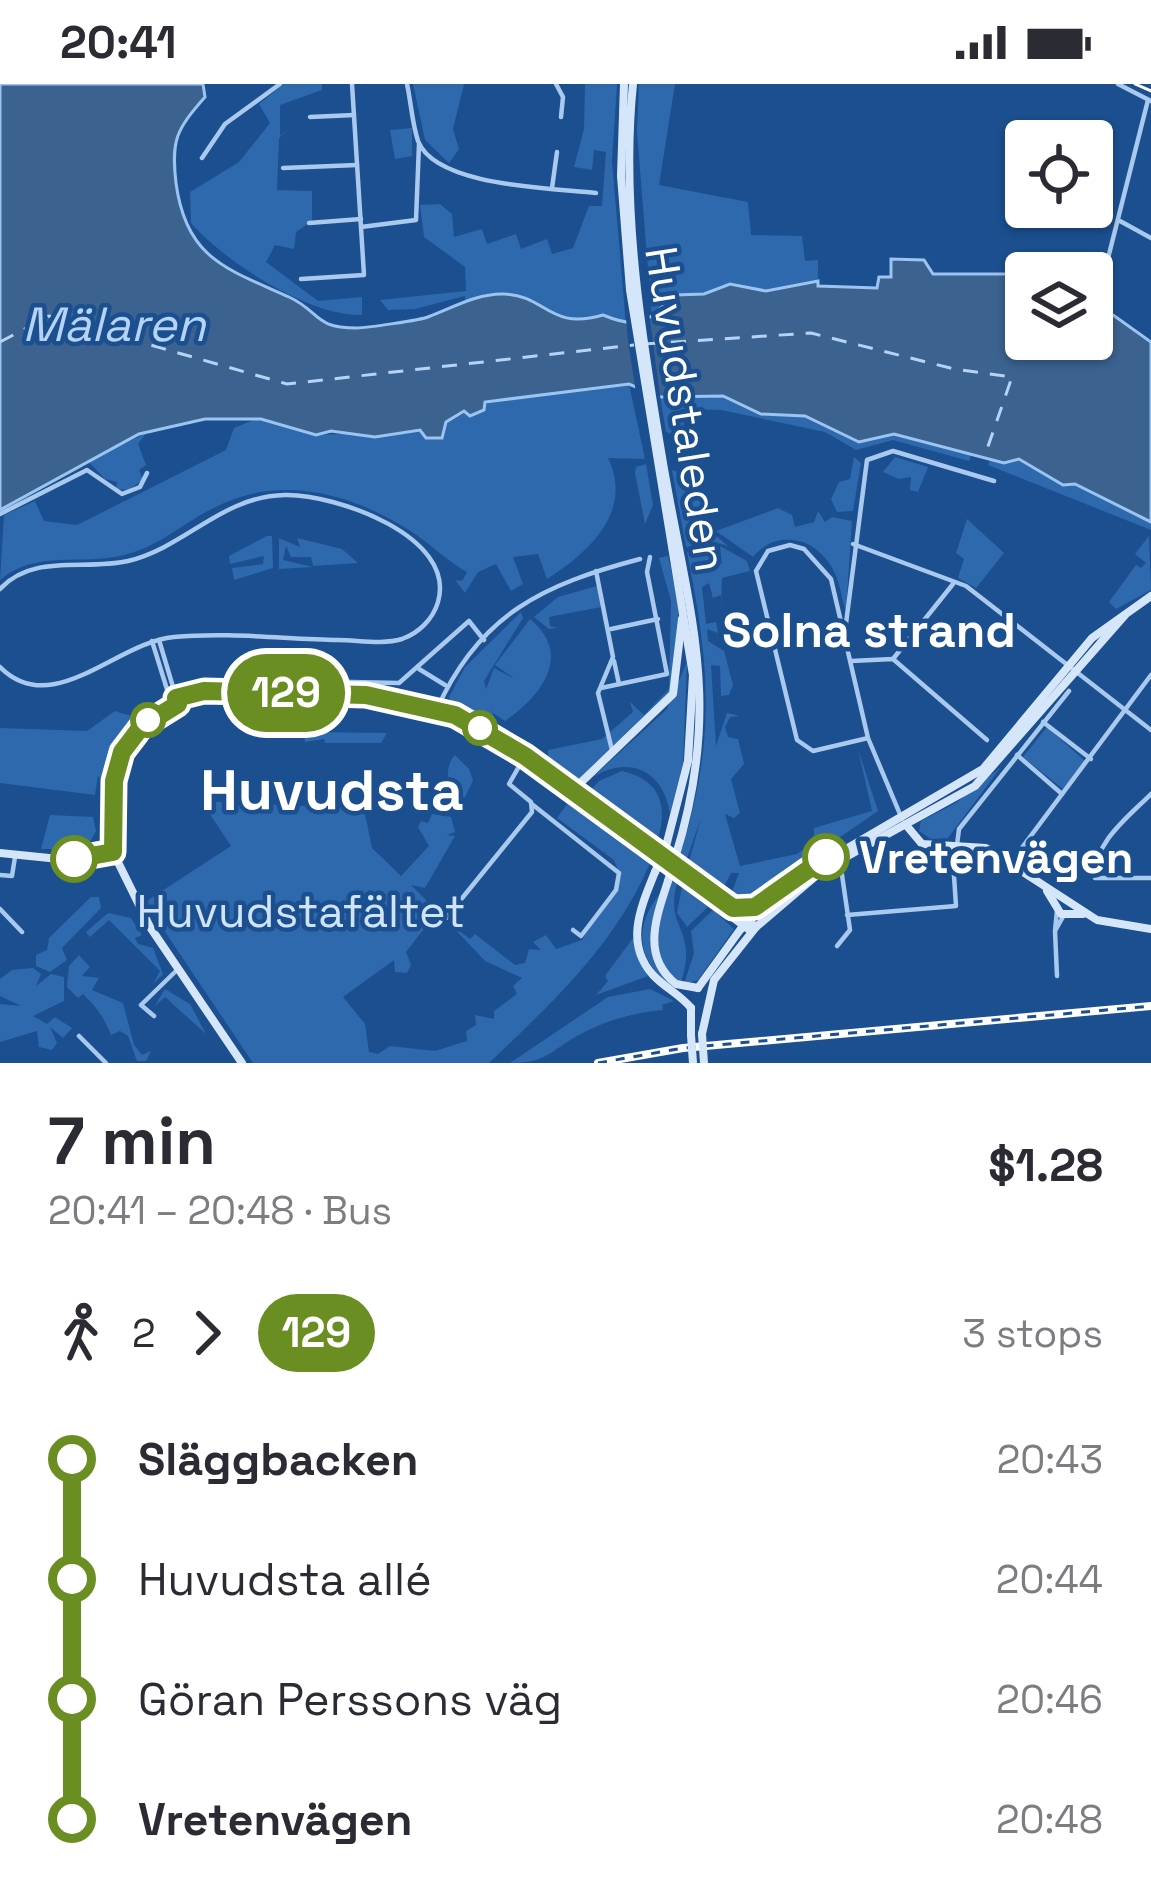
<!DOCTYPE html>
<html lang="en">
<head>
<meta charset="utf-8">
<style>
  :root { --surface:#fff; --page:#f2f2f3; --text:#2b2b33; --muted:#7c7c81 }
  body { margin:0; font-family:"Space Grotesk",sans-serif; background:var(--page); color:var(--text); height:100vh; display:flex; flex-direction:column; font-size:45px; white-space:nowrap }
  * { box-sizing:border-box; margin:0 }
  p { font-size:39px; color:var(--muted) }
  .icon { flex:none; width:66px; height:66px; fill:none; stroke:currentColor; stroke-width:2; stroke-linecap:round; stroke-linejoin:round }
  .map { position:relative; height:979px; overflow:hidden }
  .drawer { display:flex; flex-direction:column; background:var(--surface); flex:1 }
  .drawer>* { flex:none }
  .badge { padding:0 24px; border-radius:39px; font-size:42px; line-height:78px }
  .tools { position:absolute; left:1005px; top:36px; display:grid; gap:24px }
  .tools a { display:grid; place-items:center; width:108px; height:108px; border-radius:12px; background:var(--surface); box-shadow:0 3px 9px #0004; font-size:60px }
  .map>.badge { position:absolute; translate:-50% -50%; box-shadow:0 0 0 6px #fff }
  .legs { display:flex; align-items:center; gap:18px; height:132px; padding:0 48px; font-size:39px }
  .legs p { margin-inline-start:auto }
  .headline { display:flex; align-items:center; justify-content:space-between; height:204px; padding:0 48px }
  h1 { font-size:66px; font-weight:700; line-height:90px }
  ul { padding:0 48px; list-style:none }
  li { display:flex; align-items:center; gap:42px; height:120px; font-size:45px }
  li i { display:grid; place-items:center; width:18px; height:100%; margin:0 15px; background:currentColor }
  li i::after { content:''; width:30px; height:30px; margin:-15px; border:9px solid; border-radius:50%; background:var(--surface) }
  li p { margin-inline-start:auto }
  li:first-child i { background:linear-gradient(#0000 50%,currentColor 0) }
  li:last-child i { background:linear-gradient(currentColor 50%,#0000 0) }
  .status { display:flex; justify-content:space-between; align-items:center; height:84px; padding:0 60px; background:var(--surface); direction:ltr }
  .status svg { height:33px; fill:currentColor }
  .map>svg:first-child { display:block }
</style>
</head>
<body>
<div class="status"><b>20:41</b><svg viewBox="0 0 49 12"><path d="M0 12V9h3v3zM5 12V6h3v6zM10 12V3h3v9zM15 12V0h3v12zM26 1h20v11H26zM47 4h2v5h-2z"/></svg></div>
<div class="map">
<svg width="1151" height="979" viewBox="0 0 1151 979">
  <rect width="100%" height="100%" fill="#1b4f8f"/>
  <g fill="#2e69ad">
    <path d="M 284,0 L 322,0 L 322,6 L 280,21 L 280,52 L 290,43 L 279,54 L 277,106 L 312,107 L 312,137 L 296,148 L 294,165 L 275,161 L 266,178 L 318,217 L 362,213 L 362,231 C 310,233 225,178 191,139 L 190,108 L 239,78 L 270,39 L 259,20 Z"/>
    <path d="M 413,0 L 464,0 L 453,45 L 459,65 L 449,79 L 425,56 Z"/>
    <path d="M 585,0 L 617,0 L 612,77 L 626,241 L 603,231 C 567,244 534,222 496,210 L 465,218 L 465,212 L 415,225 L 388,226 L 380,216 L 466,207 L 465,183 L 424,153 L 420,121 L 440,120 L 452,130 L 454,153 L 482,145 L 487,160 L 516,150 L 521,165 L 547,155 L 552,170 L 573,164 L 589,122 L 602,122 L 606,68 L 594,66 L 592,86 L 574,83 L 584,45 Z"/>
    <path d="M 639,0 L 675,0 L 659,101 L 748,118 L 751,151 L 802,152 L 805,177 L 818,176 L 818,197 L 766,207 L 730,200 L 704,210 L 675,211 L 652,235 L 637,48 Z"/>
    <path d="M 412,44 L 412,72 L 395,75 L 390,46 Z"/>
    <path d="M 629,300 L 645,375 L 608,374 C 634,428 588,469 547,495 L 538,470 L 513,473 L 523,500 L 511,507 L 496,480 L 478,488 L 465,509 L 455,496 L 462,497 L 467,488 C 447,477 433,462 415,450 C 358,412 287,390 222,420 C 187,435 162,462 124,471 C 81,482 37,465 0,496 L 4,431 L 35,417 L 44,437 L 77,441 L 226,366 L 234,344 L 256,335 L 316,351 L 421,346 L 442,353 L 446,338 L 485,318 Z"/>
    <path d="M 723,312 L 761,330 L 805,332 L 850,355 L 894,350 L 972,370 L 969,377 L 893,356 L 856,366 L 825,348 L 721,326 L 681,325 L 686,352 L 703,381 L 694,398 L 701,418 L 700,438 L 728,462 L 714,458 L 686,463 L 672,386 L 687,391 L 696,376 L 683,367 L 678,352 L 666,348 L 660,313 Z"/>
    <path d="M 146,349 L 138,360 L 146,381 L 139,386 L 143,396 L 128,406 L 116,405 L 117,398 L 105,395 L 88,377 Z"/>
    <path d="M 854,373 L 861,379 L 853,427 L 837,428 L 831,415 L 839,398 L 850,395 Z"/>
    <path d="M 895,373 L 928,383 L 918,408 L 910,406 L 911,393 L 899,395 L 883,388 Z"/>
    <path d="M 1019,375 L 1062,401 L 1075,400 L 1151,438 L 1151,446 L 988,381 L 990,376 Z"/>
    <path d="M 646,380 L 653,421 L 645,440 L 635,389 L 636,383 Z"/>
    <path d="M 778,424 L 792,431 L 795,443 L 814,438 L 818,427 L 825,438 L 832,433 L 852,437 L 846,527 C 842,518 841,503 836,492 C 821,455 779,442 753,473 L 716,447 Z"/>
    <path d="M 967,435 L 1004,469 L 976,504 L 958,494 L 964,475 L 956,469 Z"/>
    <path d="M 267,452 L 272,452 L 273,484 L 234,496 L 232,484 L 263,480 L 264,472 L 230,480 L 229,472 Z"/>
    <path d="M 1149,452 L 1151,506 L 1116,525 L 1109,518 L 1136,481 L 1141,484 L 1146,479 L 1135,470 Z"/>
    <path d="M 279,454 L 300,463 L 297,454 L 342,465 L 358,479 L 313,482 L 311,473 L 291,473 L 286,462 L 283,476 L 313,483 L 279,485 Z"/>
    <path d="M 720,462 L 747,477 L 750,487 L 722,494 L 721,527 L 721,511 L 713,514 L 709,499 L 702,503 L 706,540 L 716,538 L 718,549 L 707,545 L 708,557 L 724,567 L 733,601 L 729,611 L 721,612 L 720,582 L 711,581 L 716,662 L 727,629 L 740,632 L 730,633 L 725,643 L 728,653 L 738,655 L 744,680 L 731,695 L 740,729 L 734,734 L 725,730 L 740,782 L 797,770 L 814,758 L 814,744 L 872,727 L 858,665 L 878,727 L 744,819 L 730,813 L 739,789 L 731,789 L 722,807 L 688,781 L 701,734 L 685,780 L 679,775 C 717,654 710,584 687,468 L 712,463 L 722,481 Z"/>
    <path d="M 668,472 C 679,517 688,569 668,612 L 574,700 L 566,698 L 501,652 L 509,647 L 548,672 L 548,666 L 602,655 L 633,628 L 630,618 L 644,631 L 669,605 L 671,517 L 659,474 Z"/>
    <path d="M 597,502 L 601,523 L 549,533 L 550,542 L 558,544 L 549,545 L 534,533 L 558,513 Z"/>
    <path d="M 521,528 L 523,534 L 484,597 L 494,634 L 486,642 L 453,624 L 449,613 L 465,583 Z"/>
    <path d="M 530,535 C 573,570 542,612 505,637 L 493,629 L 485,608 L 494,584 L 515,595 L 495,581 Z"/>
    <path d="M 687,578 L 683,680 L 670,730 C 664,688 631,670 593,693 L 667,625 Z"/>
    <path d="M 115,627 L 135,633 L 116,658 L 104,698 L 98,692 L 95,711 L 0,699 L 0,644 L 87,647 Z"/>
    <path d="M 1047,643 L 1085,677 L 1063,705 L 1023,673 Z"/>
    <path d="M 303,648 L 387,649 L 381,659 L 325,659 L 324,655 L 305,658 Z"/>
    <path d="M 455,671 L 469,685 L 473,697 L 465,713 L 455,714 C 447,702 444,683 455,671 Z"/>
    <path d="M 1001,683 L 948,754 L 931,755 L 919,747 L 921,737 L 956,719 Z"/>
    <path d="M 622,687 C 662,696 669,724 656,761 L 587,710 L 599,697 Z"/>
    <path d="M 201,717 L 364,725 L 372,764 L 401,792 L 429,762 L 418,743 L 421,737 L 428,739 L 432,730 L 451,733 L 455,748 L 447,751 L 455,752 L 425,804 L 411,801 L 426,816 L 423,846 L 406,868 L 411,881 L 407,889 L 395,888 L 394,876 L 343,913 L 365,940 L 369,968 L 378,970 L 390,962 L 435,967 L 467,957 L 466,947 L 476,941 L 475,931 L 494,935 L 494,927 L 517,910 L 513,902 L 522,894 L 485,877 L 450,840 L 470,855 L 475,850 L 515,881 L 525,879 L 529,865 L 541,866 L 533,858 L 546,851 L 556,865 L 582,856 L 621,793 L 614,776 L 557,734 L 567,720 L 650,779 C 615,861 553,918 489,979 L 253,979 L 145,818 L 231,762 Z"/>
    <path d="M 50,731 L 93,733 L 96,747 L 86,765 L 41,765 Z"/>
    <path d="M 672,796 L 677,800 C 664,844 699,845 681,899 C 644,873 660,832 672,796 Z"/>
    <path d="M 682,803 L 708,823 L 687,843 L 677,829 Z"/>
    <path d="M 661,808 C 649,848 647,872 672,904 C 636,874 633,843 661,808 Z"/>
    <path d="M 91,813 L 99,813 L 101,824 L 62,864 L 67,876 L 50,888 L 36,882 L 36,871 L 47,866 L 49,854 Z"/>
    <path d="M 713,826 L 734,845 L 698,896 L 684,900 L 694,869 L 691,847 Z"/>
    <path d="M 108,829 L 131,834 L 142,851 L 135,854 L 138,860 L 153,864 L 163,890 L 153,900 L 160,887 L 109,836 L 90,853 L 86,848 Z"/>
    <path d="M 633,854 L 648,892 L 596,911 L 608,897 L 605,892 Z"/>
    <path d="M 79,871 L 90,883 L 82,892 L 99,894 L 92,906 L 123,919 L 134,961 L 142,971 L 151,967 L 146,977 L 137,977 L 128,952 L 120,947 L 111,951 C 103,932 98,925 83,910 L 78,914 L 67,903 L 69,882 Z"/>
    <path d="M 33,884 L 41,890 L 36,902 L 51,890 L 64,893 L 64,917 L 33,932 L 47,940 L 55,933 L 72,944 L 63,954 L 50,943 L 57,959 L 52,966 L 39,963 L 37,947 L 0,958 L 0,920 L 21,922 L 0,912 L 0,895 L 12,886 Z"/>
    <path d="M 165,905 L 190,920 L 206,950 L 165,913 L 154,923 Z"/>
    <path d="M 650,905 L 674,917 L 662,921 L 663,926 C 633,929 606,936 579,951 C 550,967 547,979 510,979 L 608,913 Z"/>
  </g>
  <path fill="#3c6290" stroke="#9cc4f0" stroke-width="3" d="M 0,0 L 203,0 L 205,13 C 176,46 171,56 176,99 C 186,175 227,185 289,213 C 321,228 313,244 357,244 C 365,244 421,236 428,233 C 452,224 478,209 504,210 C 546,211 549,247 603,231 C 644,248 648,235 675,211 L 704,210 L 730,200 L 766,207 L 818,197 L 818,202 L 877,204 L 879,193 L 891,193 L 891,175 L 924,176 L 933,190 L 1022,190 L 1026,255 L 1092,255 L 1092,216 L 1151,258 L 1151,438 L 1075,400 L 1063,401 L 1019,375 L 1004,379 L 894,350 L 859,358 L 805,332 L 761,330 L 723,312 L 660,313 L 629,300 L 485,318 L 484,326 L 470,332 L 464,327 L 446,338 L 442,354 L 426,354 L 420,346 L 375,353 L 331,347 L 316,351 L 261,335 L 205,335 L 139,350 L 0,426 Z"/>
  <path fill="#1b4f8f" d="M 649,229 L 661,319 L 636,309 L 628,257 L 626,234 Z"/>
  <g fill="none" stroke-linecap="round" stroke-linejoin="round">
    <g stroke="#b5d3f5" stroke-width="3" stroke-dasharray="15 12" stroke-linecap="butt">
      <path d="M 0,258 L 49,232 L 287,300 L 634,261"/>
      <path d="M 644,260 L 811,249 L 954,285 L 1012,293 L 984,374"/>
    </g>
    <g stroke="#a9c9ee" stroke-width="4.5">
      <path d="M 407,0 C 411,18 412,39 418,57 C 436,103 553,104 596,109"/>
      <path d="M 556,0 L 563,13 L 561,33"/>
      <path d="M 1118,0 L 1151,17"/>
      <path d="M 310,33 L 354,31"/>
      <path d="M 202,74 L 225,40 L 280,0"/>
      <path d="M 283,84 L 357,81"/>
      <path d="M 552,104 L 557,68"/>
      <path d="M 1120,137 L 1151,154"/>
      <path d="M 309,139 L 361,135"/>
      <path d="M 361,143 L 416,136 L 419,60"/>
      <path d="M 301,195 L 364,191 L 352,0"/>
      <path d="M 1100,206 L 1148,16"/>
      <path d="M 0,430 L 87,386 L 122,410 L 140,403 L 147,389"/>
      <path d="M 853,460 L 966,502 L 1151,646"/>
      <path d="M 596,487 L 613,573 L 598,609 L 612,666"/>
      <path d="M 0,505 C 33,469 84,487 128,477 C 186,463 222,412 285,411 C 335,410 457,452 438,518 C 433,535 419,549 402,555 C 382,561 358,556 338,556 C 284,555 228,548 174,553 C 116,558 53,636 0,583"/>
      <path d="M 611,545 L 658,535"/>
      <path d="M 844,555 L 867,376 L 893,367 L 994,397"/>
      <path d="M 159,556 L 176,613"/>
      <path d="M 152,557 L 170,615"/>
      <path d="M 893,575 L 953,500"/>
      <path d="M 614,577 L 619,600"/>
      <path d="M 851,577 L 893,575 L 987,656"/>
      <path d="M 419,585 L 445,601"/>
      <path d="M 601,604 L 667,590 L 647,488 L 650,473"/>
      <path d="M 254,609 L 256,596 L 399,599 L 469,537 L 484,556"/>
      <path d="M 437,625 C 480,529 545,500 640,475"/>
      <path d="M 1043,638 L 1091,675"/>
      <path d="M 868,654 L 813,667 L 797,656 L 756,487 L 768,467 L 790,461 L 804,465 L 831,495 L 868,654 L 902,735"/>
      <path d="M 1017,671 L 1062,710"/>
      <path d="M 1151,710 C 1128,733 1093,759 1095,794 L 1151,794"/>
      <path d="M 533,721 L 619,789 L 616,806 L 581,852 L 573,846"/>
      <path d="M 957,761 L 959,745 L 1069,607"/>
      <path d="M 1012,777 L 1151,591"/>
      <path d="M 0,791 L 12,792 L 15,773"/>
      <path d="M 0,825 L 22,848"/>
      <path d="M 1057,826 L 1055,847 L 1064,831"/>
      <path d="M 847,831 L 956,822 L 952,761"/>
      <path d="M 431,840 L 446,834 L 532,728 L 531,718 L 509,700 L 525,672"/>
      <path d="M 1055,847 L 1057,892"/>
      <path d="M 837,862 L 850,846 L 840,777"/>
      <path d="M 154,932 L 141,921 L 178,885"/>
      <path d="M 79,952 L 106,979"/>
    </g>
    <g stroke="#d6e6fa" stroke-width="8">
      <path d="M 624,0 L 621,92 L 630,206 L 693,591 L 688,677 L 665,766"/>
      <path d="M 633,0 C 620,125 643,262 664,385 C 690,534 723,621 675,774"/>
      <path d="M 324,615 L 409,623 L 489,655"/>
      <path d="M 123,667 C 159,601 234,614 297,615"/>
      <path d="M 560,704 L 751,847"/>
      <path d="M 572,707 L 673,610 L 682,535"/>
      <path d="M 112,729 L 113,767"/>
      <path d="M 906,741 L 922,760 L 986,764 L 1097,836 L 1151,845"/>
      <path d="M 0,769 L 59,775 L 113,768"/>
      <path d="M 655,788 C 641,823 624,859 653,891 C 665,904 681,911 691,924"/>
      <path d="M 668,797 C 656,834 641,872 676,900 L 698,904"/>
      <path d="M 1047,807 L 1061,830 L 1083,830"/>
      <path d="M 698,904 L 740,846 L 793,796 L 983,685 L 1092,554 L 1151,512"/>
      <path d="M 702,950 L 714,896 L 756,843 L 824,785 L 975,702 L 1125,531"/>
      <path d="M 691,951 L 691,924"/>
      <path d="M 242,979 L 150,843 L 110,762 L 107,714 L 118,666 L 144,632 L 184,611 L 366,611 L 455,631 L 525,672 L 756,843"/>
    </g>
    <path stroke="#fff" stroke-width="3" d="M 1135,0 L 1151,7"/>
    <defs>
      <path id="rail" d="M 598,979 L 683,964 L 1151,922"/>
    </defs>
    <use href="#rail" stroke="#fff" stroke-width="8"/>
    <use href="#rail" stroke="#1b4f8f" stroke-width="3" stroke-dasharray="9" stroke-linecap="butt"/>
    <g stroke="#d6e6fa" stroke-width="8">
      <path d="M 655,788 L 665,766"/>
      <path d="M 668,797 L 675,774"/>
      <path d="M 702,950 L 704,979"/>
      <path d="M 691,951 L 693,979"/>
    </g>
  </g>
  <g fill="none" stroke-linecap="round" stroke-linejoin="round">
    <defs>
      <path id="line-1" d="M 74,775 L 113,768 L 114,697 L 122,668 L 141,643 L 178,620 L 176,614 L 204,607 L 366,611 L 455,631 L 525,672 L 733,824 L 755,823 L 826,773"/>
    </defs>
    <use href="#line-1" stroke="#fff" stroke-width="27"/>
    <use href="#line-1" stroke="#6b8e23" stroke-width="18"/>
  </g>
  <g fill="#fff" stroke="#6b8e23" stroke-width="6">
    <circle cx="148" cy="636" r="15"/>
    <circle cx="480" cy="644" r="15"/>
    <circle cx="826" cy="773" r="21"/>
    <circle cx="74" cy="775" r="21"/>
  </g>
  <g text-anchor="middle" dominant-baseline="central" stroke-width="9" stroke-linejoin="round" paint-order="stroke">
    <g font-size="45" fill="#fff" stroke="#1b4f8f">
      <text transform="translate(686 325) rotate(81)">Huvudstaleden</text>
    </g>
    <g font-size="45" font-weight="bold" fill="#fff" stroke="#1b4f8f" text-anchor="start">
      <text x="859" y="773">Vretenvägen</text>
    </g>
    <g font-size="45" fill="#cfe3fa" stroke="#1b4f8f">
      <text x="301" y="827">Huvudstafältet</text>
    </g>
    <g font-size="48" font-style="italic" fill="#b5d3f5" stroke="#1b4f8f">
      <text x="114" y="240">Mälaren</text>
    </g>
    <g font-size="48" font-weight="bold" fill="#fff" stroke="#1b4f8f">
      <text x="869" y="546">Solna strand</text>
    </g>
    <g font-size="57" font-weight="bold" fill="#fff" stroke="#1b4f8f">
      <text x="332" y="706">Huvudsta</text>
    </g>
  </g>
</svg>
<div class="tools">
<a><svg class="icon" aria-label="locate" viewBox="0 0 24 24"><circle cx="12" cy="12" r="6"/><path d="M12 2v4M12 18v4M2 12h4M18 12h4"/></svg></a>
<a><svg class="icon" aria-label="layers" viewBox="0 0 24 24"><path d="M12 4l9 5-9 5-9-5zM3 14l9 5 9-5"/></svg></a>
</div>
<b class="badge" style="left:286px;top:609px;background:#6b8e23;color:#fff">129</b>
</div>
<section class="drawer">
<div class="headline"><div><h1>7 min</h1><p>20:41 – 20:48 · Bus</p></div><b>$1.28</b></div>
<div class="legs"><svg class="icon" aria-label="walk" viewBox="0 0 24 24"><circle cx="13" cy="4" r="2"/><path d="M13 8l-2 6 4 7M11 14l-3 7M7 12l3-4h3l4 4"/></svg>2<svg class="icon" aria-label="forward" viewBox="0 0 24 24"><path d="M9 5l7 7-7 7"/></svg><b class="badge" style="background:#6b8e23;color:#fff">129</b><p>3 stops</p></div>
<ul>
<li><i style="color:#6b8e23"></i><b>Släggbacken</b><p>20:43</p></li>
<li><i style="color:#6b8e23"></i><span>Huvudsta allé</span><p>20:44</p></li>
<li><i style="color:#6b8e23"></i><span>Göran Perssons väg</span><p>20:46</p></li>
<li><i style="color:#6b8e23"></i><b>Vretenvägen</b><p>20:48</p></li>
</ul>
</section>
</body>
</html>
